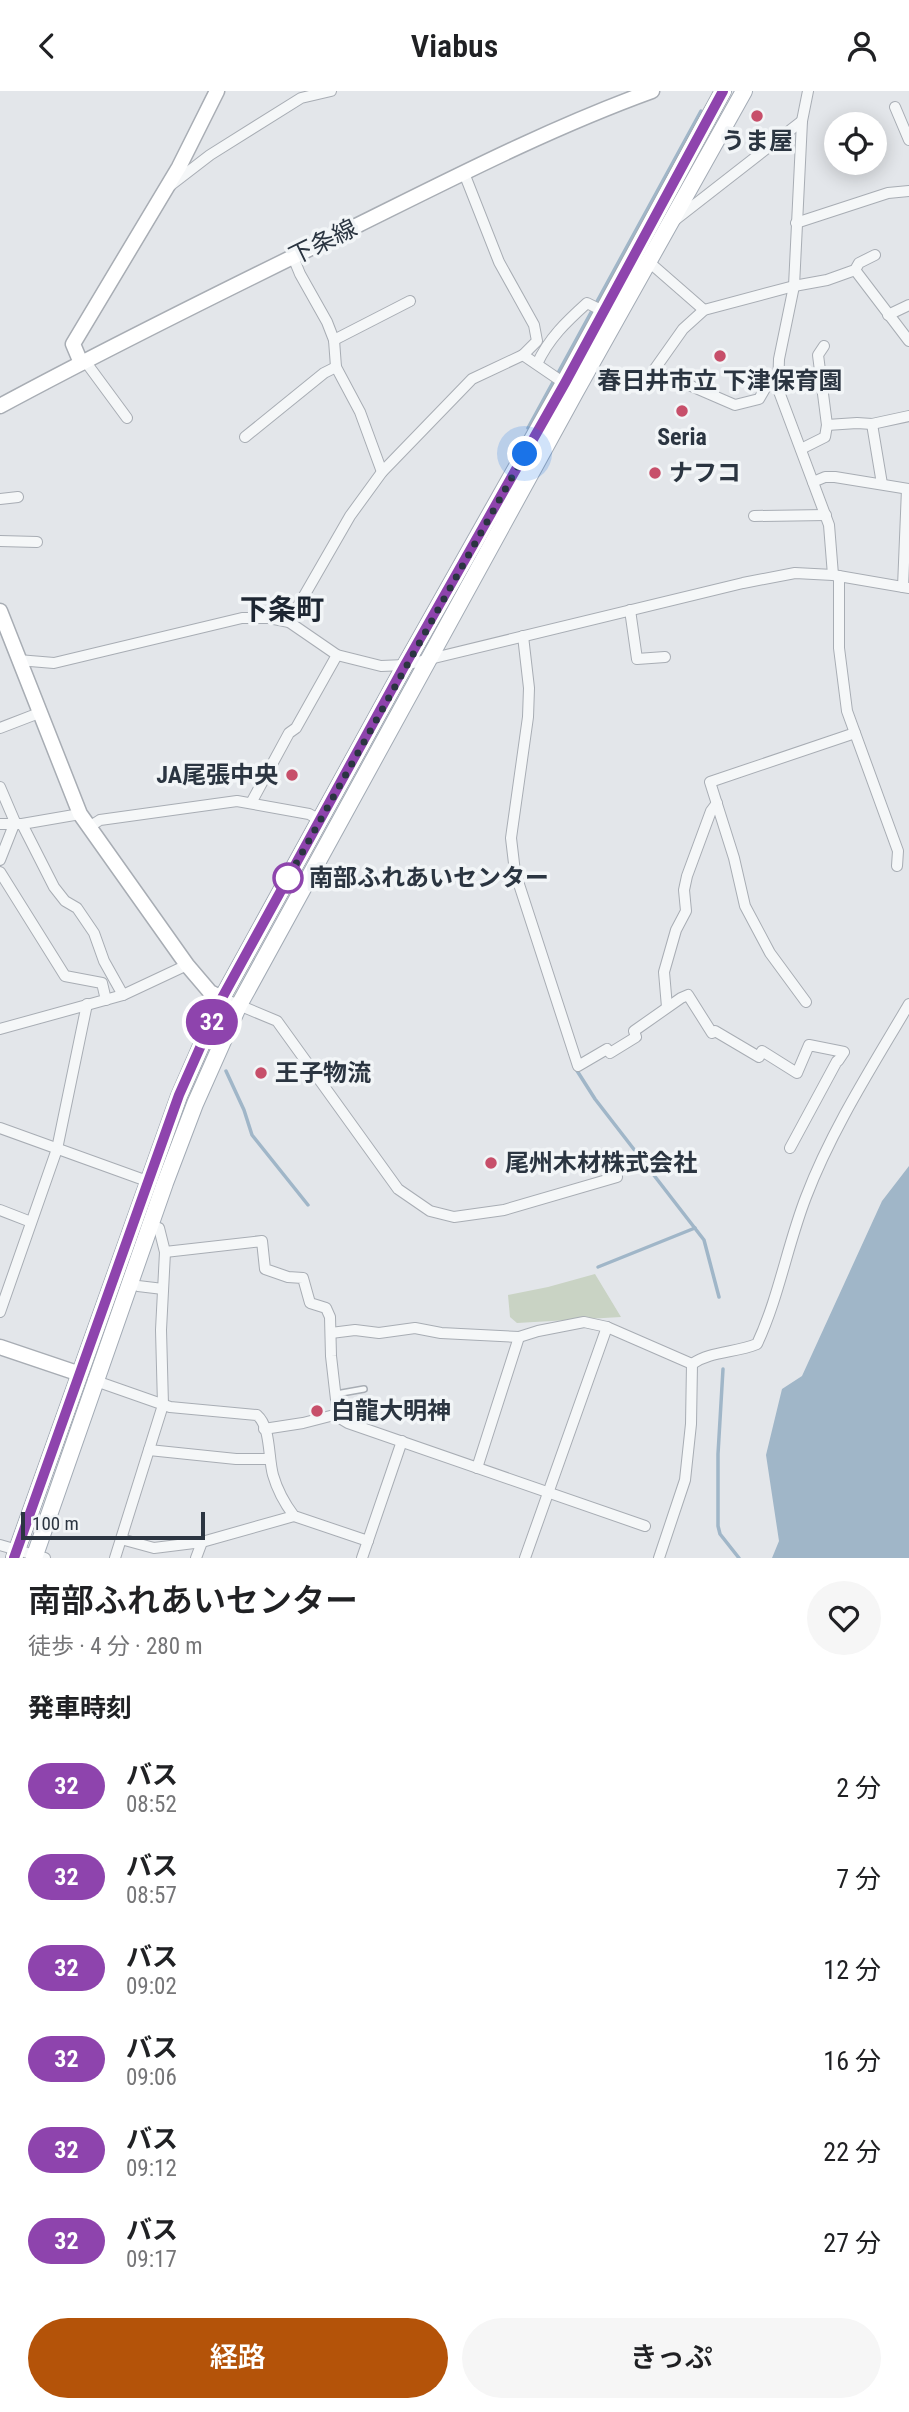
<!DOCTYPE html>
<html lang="ja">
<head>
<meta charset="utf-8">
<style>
  :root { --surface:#fff; --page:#f6f6f6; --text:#202124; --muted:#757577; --accent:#b45309 }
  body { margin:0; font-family:"Roboto Condensed","Noto Sans JP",sans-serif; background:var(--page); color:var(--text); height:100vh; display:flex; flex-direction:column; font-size:26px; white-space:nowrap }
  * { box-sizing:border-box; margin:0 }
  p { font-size:23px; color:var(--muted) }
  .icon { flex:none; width:38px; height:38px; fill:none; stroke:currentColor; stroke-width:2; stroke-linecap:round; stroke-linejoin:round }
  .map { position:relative; height:1467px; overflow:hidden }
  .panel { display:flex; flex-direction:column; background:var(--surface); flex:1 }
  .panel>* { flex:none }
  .badge { padding:0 14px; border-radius:23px; font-size:24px; line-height:46px }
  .controls { position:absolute; left:824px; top:21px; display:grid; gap:14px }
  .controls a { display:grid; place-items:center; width:63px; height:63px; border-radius:50%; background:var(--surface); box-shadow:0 4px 18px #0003; font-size:35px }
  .scale { position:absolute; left:21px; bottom:18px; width:184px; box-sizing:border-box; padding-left:7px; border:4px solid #2b3541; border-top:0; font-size:19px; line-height:24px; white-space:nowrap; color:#2b3541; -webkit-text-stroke:5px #f2f5f7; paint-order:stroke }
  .you { position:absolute; width:35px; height:35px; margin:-18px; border:5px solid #fff; border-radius:50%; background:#1a73e8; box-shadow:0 0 0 10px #1a73e833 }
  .map>.badge { position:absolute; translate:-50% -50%; box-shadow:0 0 0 4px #fff }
  h2 { padding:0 28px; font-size:26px; line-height:63px }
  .round { display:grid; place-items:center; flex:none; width:74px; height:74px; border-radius:37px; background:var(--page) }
  .overview { display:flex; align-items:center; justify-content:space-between; height:119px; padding:0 28px }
  h1 { font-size:33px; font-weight:600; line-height:52px }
  .cta { display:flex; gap:14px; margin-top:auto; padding:14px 28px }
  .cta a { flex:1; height:80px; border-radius:42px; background:var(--accent); color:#fff; font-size:28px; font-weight:600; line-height:80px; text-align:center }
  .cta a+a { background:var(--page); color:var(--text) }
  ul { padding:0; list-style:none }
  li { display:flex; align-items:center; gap:21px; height:91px; padding:0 28px }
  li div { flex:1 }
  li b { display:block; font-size:26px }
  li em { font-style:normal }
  li .badge { min-width:77px; font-weight:700; text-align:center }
  header { display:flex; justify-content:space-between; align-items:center; height:91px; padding:0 28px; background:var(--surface); font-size:32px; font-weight:600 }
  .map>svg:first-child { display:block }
</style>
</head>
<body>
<header><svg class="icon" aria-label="back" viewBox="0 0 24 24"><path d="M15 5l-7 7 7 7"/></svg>Viabus<svg class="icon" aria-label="person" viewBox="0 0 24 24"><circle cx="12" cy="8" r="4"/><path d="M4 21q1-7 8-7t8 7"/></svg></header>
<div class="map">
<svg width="909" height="1467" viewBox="0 0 909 1467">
  <rect width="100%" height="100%" fill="#e3e6ea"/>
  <path fill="#c9d3c4" d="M 595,1183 L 621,1226 L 517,1232 L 510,1226 L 508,1204 L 548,1196 Z"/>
  <path fill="#a0b6c8" d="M 909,1075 L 909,1467 L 772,1467 L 779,1450 L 766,1364 L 782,1298 L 802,1285 L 882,1110 Z"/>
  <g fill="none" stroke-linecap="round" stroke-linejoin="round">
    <g stroke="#a0b6c8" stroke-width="3.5">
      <path d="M 528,337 L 701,20"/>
      <path d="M 574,975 L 595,1008 L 704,1149 L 719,1206"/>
      <path d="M 226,980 L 244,1019 L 252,1044 L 308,1114"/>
      <path d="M 598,1176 L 695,1137"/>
      <path d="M 723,1278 L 718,1363 L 718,1435 L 720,1443 L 739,1467"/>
    </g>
    <defs>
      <path id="lane" d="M 336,1303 L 364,1298"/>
      <g id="street">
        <path d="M 808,0 L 802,30 L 794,195 L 779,268 L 778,298 L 829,434 L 833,484"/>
        <path d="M 895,16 L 909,49"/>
        <path d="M 171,94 L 210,64 L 301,7 L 331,0"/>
        <path d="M 675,129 L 802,30"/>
        <path d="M 796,132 L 888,102 L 909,100"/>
        <path d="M 293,166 L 300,183 L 327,231 L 334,249 L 336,276 L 360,321 L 382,381"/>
        <path d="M 649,171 L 704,219"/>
        <path d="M 855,179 L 909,250"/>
        <path d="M 888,224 L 909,214"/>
        <path d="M 334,249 L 410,210"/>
        <path d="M 523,264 L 564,292"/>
        <path d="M 85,270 L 127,327"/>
        <path d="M 537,273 C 549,247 566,231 587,212 L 603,220"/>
        <path d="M 820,288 L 770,289 L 759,308 L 735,314 L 654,279 L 683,238 L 704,219 L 794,195 L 827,189 L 855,179 L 859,172 L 875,164"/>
        <path d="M 872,333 L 882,393"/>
        <path d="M 827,334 L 857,332 L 872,333 L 909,325"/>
        <path d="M 245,346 L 324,282 L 336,276"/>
        <path d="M 801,358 L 825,346 L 827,334 L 818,264 L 824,255"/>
        <path d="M 813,391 L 825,386 L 835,386 L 909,398"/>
        <path d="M 0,408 L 18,406"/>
        <path d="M 754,425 L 826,424"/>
        <path d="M 0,450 L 37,451"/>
        <path d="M 839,485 L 839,557 L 847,620 L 898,760 L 897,775"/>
        <path d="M 903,496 L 907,398"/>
        <path d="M 630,519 L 637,568 L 665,566"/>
        <path d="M 289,531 L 350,425 L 382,381 L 472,288 L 523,264 L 537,250 L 534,234 L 499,171 L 464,82"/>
        <path d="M 523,545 L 529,597 L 528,626 L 511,747 L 515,781 L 578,975 L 607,958 L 610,962 L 636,946 L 634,940 L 681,907 L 688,904 L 712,942 L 715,940 L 759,966 L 762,960 L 797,982 L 809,954 L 844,961 L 838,970 L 837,970 L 790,1057"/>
        <path d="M 18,569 L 54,572 L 242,527 L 269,527 L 289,531 L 337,564 L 381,575 L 405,574 L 743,492 L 795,482 L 833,484 L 909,497"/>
        <path d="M 0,637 L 39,622"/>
        <path d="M 0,696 L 15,731 L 0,769"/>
        <path d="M 251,712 L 289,642 L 296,637 L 337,564"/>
        <path d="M 0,733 L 22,733 L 80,723"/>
        <path d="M 22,733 L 54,796 L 65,810 L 77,817 L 94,842 L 104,870 L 123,904"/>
        <path d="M 89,736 L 100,729 L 237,710 L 309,723 L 320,729"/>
        <path d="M 0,781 L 65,885 L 102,892 L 106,909"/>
        <path d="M 222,907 L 277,930 L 398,1098 L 430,1120 L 454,1126 L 504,1119 L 617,1086"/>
        <path d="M 806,911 L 770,862 L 745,815 L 734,767 L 710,691 L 855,642"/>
        <path d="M 667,916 L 664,881 L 676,839 L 686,820 L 684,799 L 687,785 L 711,720 L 717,712"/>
        <path d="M 0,938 L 123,904 L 187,874"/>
        <path d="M 0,1037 L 147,1090"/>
        <path d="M 0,1119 L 31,1131"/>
        <path d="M 165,1161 L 262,1150 L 265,1178 L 288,1186 L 303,1187 L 310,1212 L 326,1217 L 330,1226 L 331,1265 L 338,1326 L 348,1332 L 645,1435"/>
        <path d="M 138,1195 L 163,1198"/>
        <path d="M 0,1221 L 57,1058 L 87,913"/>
        <path d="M 331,1242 L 355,1239 L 379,1242 L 415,1237 L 441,1242 L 519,1246 L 538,1240 L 584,1231 L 607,1236 L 692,1273"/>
        <path d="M 93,1289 L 170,1316 L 257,1324 C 271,1336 268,1366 273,1384 C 277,1398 285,1413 294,1425 L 368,1450"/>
        <path d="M 264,1338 L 303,1332 L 338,1323"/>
        <path d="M 149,1359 L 236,1368 L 270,1368"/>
        <path d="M 477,1377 L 519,1246"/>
        <path d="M 121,1448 L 154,1457 L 202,1451 L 294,1425"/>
        <path d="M 0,1454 L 45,1467"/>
        <path d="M 115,1467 L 163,1314 L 161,1239 L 165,1161 L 159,1137 L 151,1135"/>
        <path d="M 196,1467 L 202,1451"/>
        <path d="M 362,1467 L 402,1350"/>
        <path d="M 525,1467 L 607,1236"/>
        <path d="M 659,1467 L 685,1389 L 691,1333 L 692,1273 C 711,1260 735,1262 757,1253 C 779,1206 787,1155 806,1106 C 832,1038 872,976 909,913"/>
      </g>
      <g id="secondary">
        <path d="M 81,272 L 73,253 L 179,76 L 217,0"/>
        <path d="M 0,315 C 117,252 237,193 356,135 C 453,87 550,37 652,0"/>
        <path d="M 0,520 L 80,723 L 187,874 L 210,901 L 222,907"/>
        <path d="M 0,1256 L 80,1283"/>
      </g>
      <g id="primary">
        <path d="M 14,1467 L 179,1005 L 222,907 L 405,574 L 564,292 L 723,0"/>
        <path d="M 34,1467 L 165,1092 L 195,1013 L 239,914 L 576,300 L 744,0"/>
      </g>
    </defs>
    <use href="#lane" stroke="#a8adb4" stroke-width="8"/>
    <use href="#street" stroke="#a8adb4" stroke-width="12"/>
    <use href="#secondary" stroke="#a8adb4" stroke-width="17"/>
    <use href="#primary" stroke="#a3abb5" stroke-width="18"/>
    <use href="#lane" stroke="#f5f7f8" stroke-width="5"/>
    <use href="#street" stroke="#f5f7f8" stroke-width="10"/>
    <use href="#secondary" stroke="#fff" stroke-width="14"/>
    <use href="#primary" stroke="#fff" stroke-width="16"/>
  </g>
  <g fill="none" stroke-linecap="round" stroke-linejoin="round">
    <defs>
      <path id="line" d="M 14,1467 L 179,1004 L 222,907 L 405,574 L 565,292 L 723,0"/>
    </defs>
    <use href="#line" stroke="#fff" stroke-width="16"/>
    <use href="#line" stroke="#8e44ad" stroke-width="10"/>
    <path stroke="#2b3541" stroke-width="7" stroke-dasharray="0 12.6" d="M 288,787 L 283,796 L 525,363"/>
  </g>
  <g fill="#c74f6a" stroke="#f2f5f7" stroke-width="2.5">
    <circle cx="757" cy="25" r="7"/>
    <circle cx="720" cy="265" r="7"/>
    <circle cx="682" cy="320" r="7"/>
    <circle cx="655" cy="382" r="7"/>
    <circle cx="292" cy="684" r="7"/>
    <circle cx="261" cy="982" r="7"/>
    <circle cx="491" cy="1072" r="7"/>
    <circle cx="317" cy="1320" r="7"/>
  </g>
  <circle fill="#fff" stroke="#8e44ad" stroke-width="3.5" cx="288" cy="787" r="14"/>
  <g text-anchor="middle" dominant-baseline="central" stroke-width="7" stroke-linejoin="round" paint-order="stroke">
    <g font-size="24" font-weight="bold" fill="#2b3541" stroke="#f2f5f7" text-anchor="start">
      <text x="757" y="50" text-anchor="middle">うま屋</text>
      <text x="720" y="290" text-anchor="middle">春日井市立 下津保育園</text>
      <text x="682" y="346" text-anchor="middle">Seria</text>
      <text x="669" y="382">ナフコ</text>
      <text x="278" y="684" text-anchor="end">JA尾張中央</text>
      <text x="275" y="982">王子物流</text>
      <text x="505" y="1072">尾州木材株式会社</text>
      <text x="331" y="1320">白龍大明神</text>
    </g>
    <g font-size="24" fill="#2b3541" stroke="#f2f5f7">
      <text transform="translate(323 151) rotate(-26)">下条線</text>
    </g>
    <g font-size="24" font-weight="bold" fill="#2b3541" stroke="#f2f5f7" text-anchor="start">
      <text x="309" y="787">南部ふれあいセンター</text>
    </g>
    <g font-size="28" font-weight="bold" fill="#1d2632" stroke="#f2f5f7">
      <text x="282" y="518">下条町</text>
    </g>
  </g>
</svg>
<div class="controls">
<a><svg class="icon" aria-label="locate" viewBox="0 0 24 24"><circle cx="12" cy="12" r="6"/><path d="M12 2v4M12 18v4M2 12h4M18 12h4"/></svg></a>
</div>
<div class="scale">100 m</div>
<div class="you" style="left:525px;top:363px"></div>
<b class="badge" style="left:212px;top:931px;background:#8e44ad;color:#fff">32</b>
</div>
<section class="panel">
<div class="overview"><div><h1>南部ふれあいセンター</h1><p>徒歩 · 4 分 · 280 m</p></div><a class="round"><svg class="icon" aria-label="heart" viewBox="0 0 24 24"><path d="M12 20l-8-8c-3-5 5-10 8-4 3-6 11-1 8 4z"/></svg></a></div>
<h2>発車時刻</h2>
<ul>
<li><span class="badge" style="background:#8e44ad;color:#fff">32</span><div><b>バス</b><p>08:52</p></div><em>2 分</em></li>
<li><span class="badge" style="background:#8e44ad;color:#fff">32</span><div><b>バス</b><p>08:57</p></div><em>7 分</em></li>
<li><span class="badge" style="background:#8e44ad;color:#fff">32</span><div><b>バス</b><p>09:02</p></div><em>12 分</em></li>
<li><span class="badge" style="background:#8e44ad;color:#fff">32</span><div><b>バス</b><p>09:06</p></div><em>16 分</em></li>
<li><span class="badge" style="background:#8e44ad;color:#fff">32</span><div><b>バス</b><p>09:12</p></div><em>22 分</em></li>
<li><span class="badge" style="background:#8e44ad;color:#fff">32</span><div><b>バス</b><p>09:17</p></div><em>27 分</em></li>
</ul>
<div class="cta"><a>経路</a><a>きっぷ</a></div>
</section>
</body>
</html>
